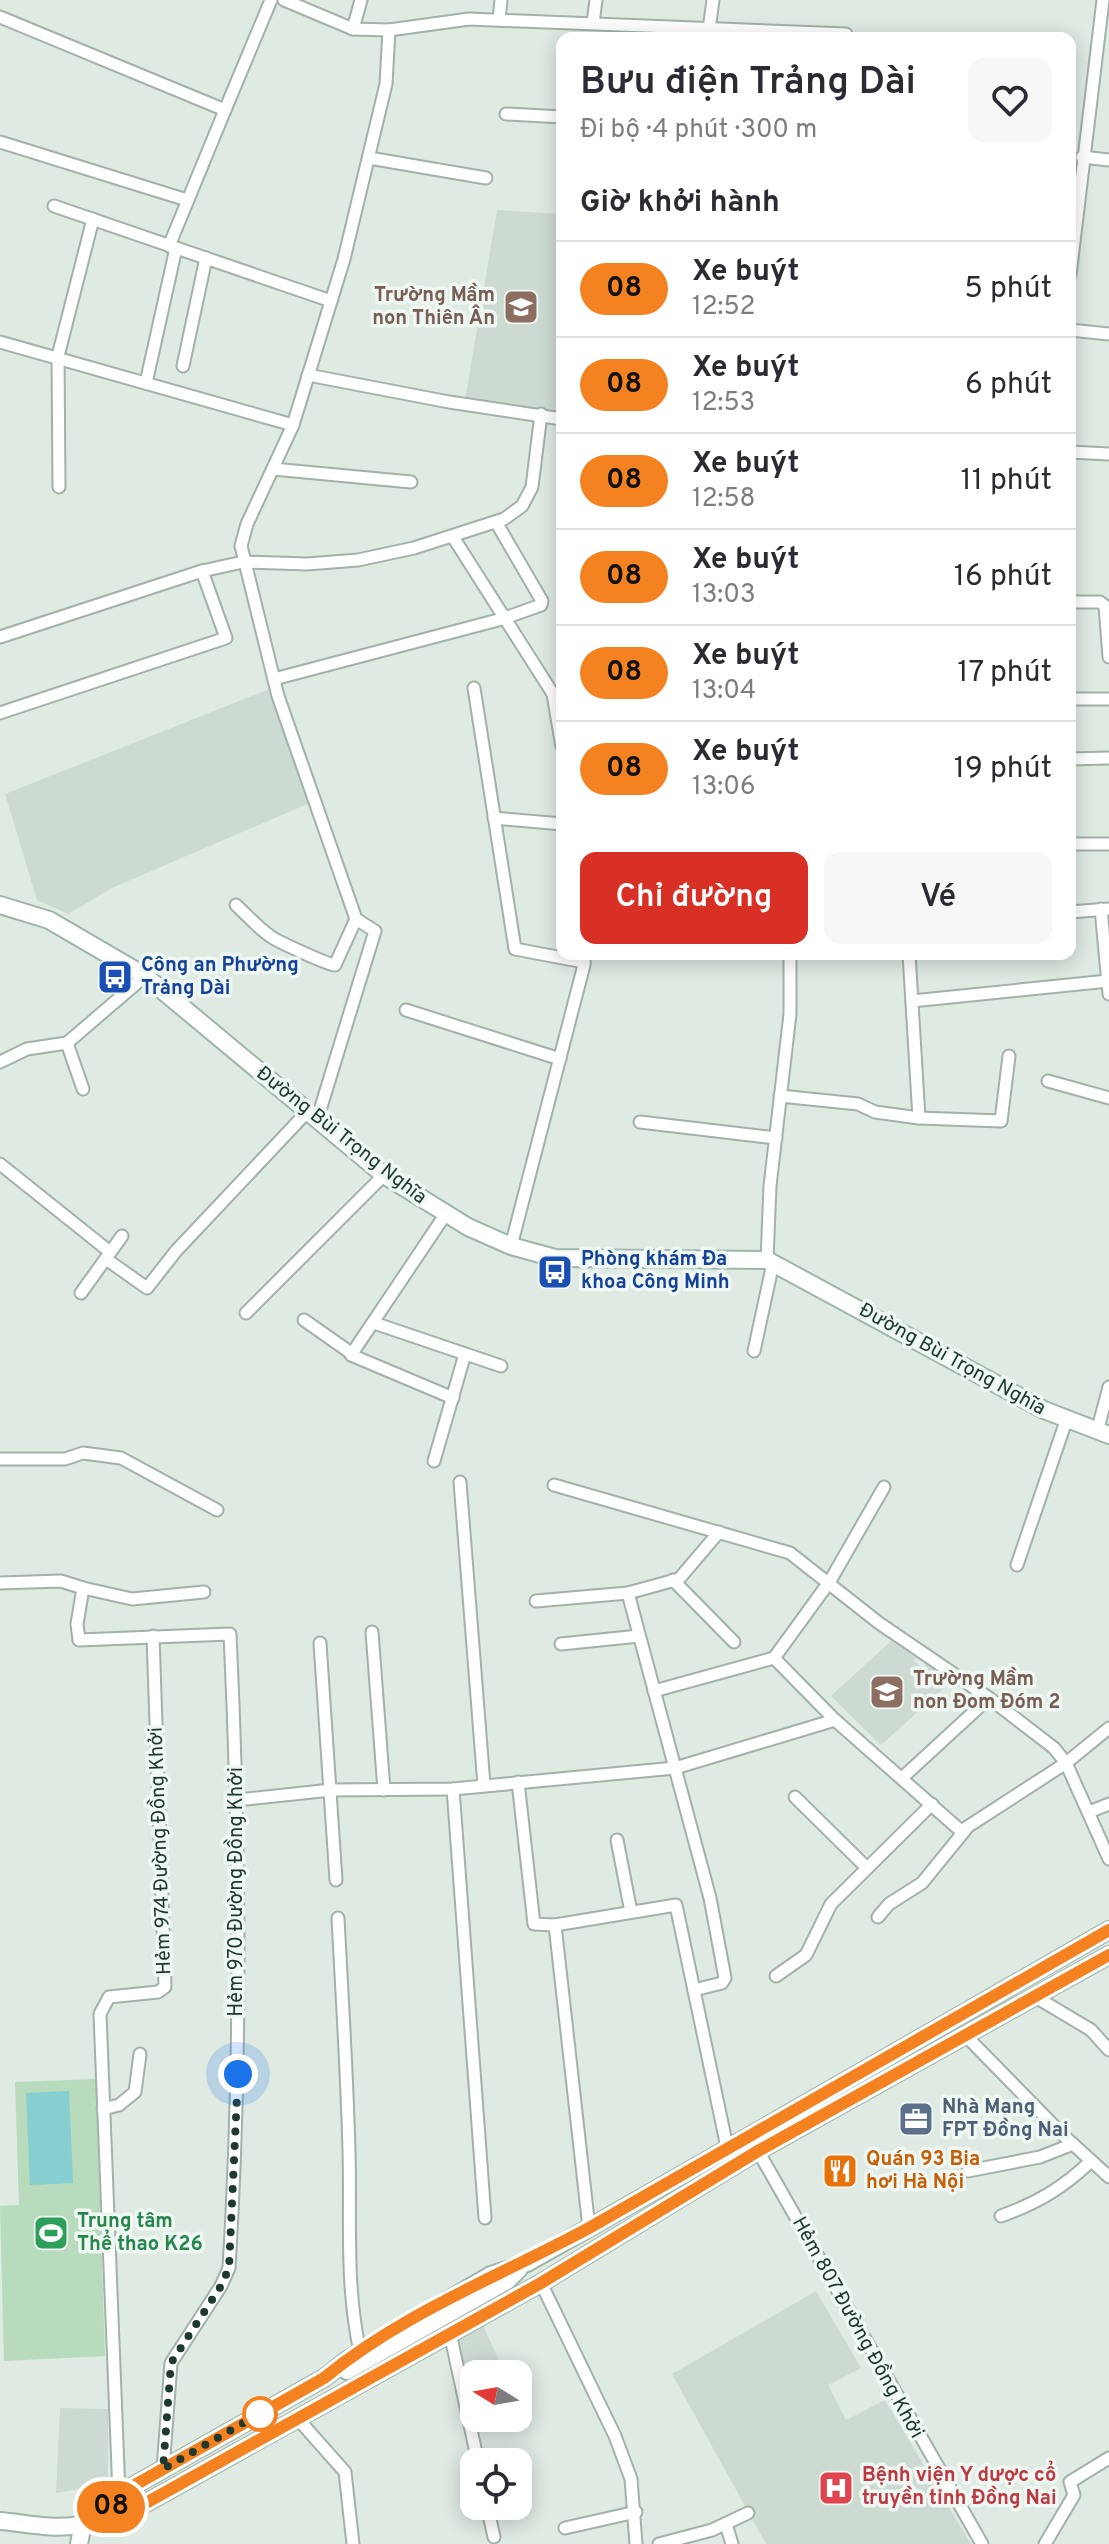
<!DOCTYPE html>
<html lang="vi">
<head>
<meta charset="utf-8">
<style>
  :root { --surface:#fff; --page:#f7f7f7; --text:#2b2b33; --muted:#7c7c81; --line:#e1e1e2; --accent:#d93025 }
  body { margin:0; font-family:Overpass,sans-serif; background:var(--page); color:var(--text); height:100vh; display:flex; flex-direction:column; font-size:30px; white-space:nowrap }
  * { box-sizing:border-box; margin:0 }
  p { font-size:26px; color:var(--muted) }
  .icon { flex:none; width:44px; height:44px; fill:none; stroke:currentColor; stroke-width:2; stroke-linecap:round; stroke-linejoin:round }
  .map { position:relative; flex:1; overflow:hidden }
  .details { position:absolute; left:556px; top:32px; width:520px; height:928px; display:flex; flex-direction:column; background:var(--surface); border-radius:16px; box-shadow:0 4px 20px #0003 }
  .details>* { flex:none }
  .badge { padding:0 16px; border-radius:26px; font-size:28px; line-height:52px }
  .needle { width:52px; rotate:281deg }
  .buttons { position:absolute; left:460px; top:2360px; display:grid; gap:16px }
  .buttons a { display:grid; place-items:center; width:72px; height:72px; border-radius:16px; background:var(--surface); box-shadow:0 4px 20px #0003; font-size:40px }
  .you { position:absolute; width:40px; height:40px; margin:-20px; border:6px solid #fff; border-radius:50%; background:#1a73e8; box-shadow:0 0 0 12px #1a73e833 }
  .map>.badge { position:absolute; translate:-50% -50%; box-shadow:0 0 0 4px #fff }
  h2 { padding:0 24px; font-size:30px; line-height:72px }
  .round { display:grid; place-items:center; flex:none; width:84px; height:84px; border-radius:16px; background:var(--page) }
  .summary { display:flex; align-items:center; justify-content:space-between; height:136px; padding:0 24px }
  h1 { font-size:38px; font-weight:600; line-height:60px }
  .action { display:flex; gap:16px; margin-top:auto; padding:16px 24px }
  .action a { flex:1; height:92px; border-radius:16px; background:var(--accent); color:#fff; font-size:32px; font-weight:600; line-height:92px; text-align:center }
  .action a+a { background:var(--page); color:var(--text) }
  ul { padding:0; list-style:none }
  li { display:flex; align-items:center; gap:24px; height:96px; padding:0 24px; border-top:2px solid var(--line) }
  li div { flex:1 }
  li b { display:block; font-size:30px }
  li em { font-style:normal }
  li .badge { min-width:88px; font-weight:700; text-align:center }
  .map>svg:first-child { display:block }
</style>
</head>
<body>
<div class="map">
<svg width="1109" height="2544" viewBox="0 0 1109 2544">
  <rect width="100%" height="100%" fill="#dfeae3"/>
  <g fill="#cddad2">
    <path d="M 497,210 L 562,214 L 562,414 L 465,400 Z"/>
    <path d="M 272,688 L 312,802 L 112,888 L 68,914 L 37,900 L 5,794 Z"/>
    <path d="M 891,1641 L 916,1658 L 914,1661 L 922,1668 L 927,1664 L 951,1682 L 881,1745 L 831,1696 Z"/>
    <path d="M 816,2291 L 861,2368 L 828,2385 L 846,2420 L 885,2400 L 971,2544 L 766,2544 L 672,2374 Z"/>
    <path d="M 482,2323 L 505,2374 L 474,2374 L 474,2418 L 505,2418 L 474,2428 L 456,2338 Z"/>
    <path d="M 60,2408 L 108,2409 L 108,2484 L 56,2493 Z"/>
  </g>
  <path fill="#b7dbbc" d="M 96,2079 L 105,2356 L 4,2361 L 0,2206 L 19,2205 L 15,2082 Z"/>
  <path fill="#86cecf" d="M 69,2091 L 73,2183 L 30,2185 L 26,2093 Z"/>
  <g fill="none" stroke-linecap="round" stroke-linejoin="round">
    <defs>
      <g id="street">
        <path d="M 284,0 L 353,29 L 389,30 L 469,19 L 846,34"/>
        <path d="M 0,17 L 225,110 L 169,246"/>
        <path d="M 499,20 L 501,0"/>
        <path d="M 593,23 L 596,0"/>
        <path d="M 353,29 L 361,0"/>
        <path d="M 708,37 L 713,0"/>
        <path d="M 225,110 L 271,0"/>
        <path d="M 506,114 L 562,117"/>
        <path d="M 0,142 L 187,200"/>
        <path d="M 1082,157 L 1109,160"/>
        <path d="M 369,158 L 486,178"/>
        <path d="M 54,206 L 331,301"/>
        <path d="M 1070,275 L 1103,0"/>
        <path d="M 1070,330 L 1109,334"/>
        <path d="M 0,342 L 293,425"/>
        <path d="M 183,366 L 206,258"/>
        <path d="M 308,375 L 449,402 L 562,419"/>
        <path d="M 146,383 L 176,248"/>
        <path d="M 1070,452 L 1109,454"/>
        <path d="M 273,469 L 411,482"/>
        <path d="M 59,487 L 58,356 L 93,219"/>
        <path d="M 453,537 L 553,694 L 562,747"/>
        <path d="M 1070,602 L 1100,602 L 1105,606 L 1109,657"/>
        <path d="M 0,637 L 202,571 L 243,562 L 307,564 L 358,560 L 414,548 L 504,519 L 522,506 L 532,487 L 541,414"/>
        <path d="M 274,679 L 502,619 L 541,605 L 542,601 L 496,522"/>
        <path d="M 474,688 L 515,949 L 584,962"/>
        <path d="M 1070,699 L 1109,699"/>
        <path d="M 0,713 L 226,638 L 202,571"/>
        <path d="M 1070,759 L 1109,758"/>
        <path d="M 494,818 L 562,824"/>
        <path d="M 1070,844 L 1109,844"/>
        <path d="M 236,905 C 247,915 257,927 270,936 C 276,941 329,965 335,965 L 356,919"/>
        <path d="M 1101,909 L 1109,994"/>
        <path d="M 1070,912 L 1109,909"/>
        <path d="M 912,1001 L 1108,981"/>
        <path d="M 406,1010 L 560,1059"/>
        <path d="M 67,1043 L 83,1089"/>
        <path d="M 0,1062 L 27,1049 L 67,1043 L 145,976"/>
        <path d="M 1048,1081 L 1109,1098"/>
        <path d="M 780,1096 L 858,1104 L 875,1112 L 919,1118 L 909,954"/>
        <path d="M 919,1118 L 1001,1121 L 1009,1056"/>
        <path d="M 317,1120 L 375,931 L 356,919 L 278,696 L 241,546 L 247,524 L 293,425 L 344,259 L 386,84 L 389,30"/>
        <path d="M 640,1122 L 776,1138"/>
        <path d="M 0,1164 L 110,1252"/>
        <path d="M 445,1215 L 351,1355 L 453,1398"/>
        <path d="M 511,1246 L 584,965 L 584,956"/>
        <path d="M 106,1259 L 147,1288 L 176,1251 L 307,1112"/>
        <path d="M 767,1260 L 770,1186 L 790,1014 L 790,954"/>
        <path d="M 81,1293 L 122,1236"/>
        <path d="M 246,1313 L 384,1175"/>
        <path d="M 304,1320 L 351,1353"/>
        <path d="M 374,1323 L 501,1366"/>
        <path d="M 754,1351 L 773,1263"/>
        <path d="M 1097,1432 L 1109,1387"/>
        <path d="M 0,1459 L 65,1459 L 83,1453 L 121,1458 L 217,1510"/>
        <path d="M 434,1461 L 465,1354"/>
        <path d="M 460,1482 L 484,1785"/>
        <path d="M 554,1485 L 790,1553 L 879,1623 L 989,1698 L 1054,1748 L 1066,1763 L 1109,1859"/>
        <path d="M 1017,1565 L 1066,1421"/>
        <path d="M 673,1580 L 734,1642"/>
        <path d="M 0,1583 L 61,1581 L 83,1588 L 77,1624 L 79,1640 L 230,1634 C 240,1845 242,2056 229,2268 L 221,2286 L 171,2363 L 163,2469"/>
        <path d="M 83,1588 L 132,1599 L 204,1592"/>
        <path d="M 628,1593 L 675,1768 L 835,1720"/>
        <path d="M 536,1601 L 628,1593 L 679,1579 L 719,1532"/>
        <path d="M 372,1632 L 384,1790"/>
        <path d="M 320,1643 L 336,1880"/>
        <path d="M 561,1644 L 639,1636"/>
        <path d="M 774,1658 L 835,1720 L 961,1831 L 1066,1763 L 1109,1728"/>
        <path d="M 654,1691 L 774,1658 L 830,1581 L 884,1487"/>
        <path d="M 903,1777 L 989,1698"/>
        <path d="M 518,1782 L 534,1924 L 555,1925 L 676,1905 L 727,2147"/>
        <path d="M 453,1789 L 485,2218"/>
        <path d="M 795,1797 L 867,1868"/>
        <path d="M 238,1800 L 331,1790 L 453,1789 L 675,1768 L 710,1898 L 725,1978 L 722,1983 L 694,1990"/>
        <path d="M 1089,1812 L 1109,1804"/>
        <path d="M 617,1840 L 631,1912"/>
        <path d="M 878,1917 L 889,1904 L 922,1883 L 966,1829"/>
        <path d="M 338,1918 C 342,1996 347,2073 349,2151 C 351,2220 345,2283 360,2352"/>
        <path d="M 555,1925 L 589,2228"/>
        <path d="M 776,1976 L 806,1955 L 831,1904 L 932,1804"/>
        <path d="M 1034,1996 L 1091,2030 L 1109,2050"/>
        <path d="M 965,2035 L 1064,2136 L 1109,2177"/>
        <path d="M 103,2109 L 119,2105 L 135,2092 L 140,2054"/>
        <path d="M 758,2151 L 982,2544"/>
        <path d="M 968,2171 L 1040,2157 L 1073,2144"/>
        <path d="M 1001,2216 C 1037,2203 1063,2188 1091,2161"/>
        <path d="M 541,2283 L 615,2436 L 631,2479 L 636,2544"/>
        <path d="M 450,2333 L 478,2462"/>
        <path d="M 298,2419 L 345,2472 L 353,2544"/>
        <path d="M 119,2494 L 100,2014 L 109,1997 L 158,1992 L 165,1987 L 153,1636"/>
        <path d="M 487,2506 L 494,2537"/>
        <path d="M 726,2524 L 732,2544"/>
        <path d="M 565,2528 L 636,2512"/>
        <path d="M 659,2544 L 712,2530 L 748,2513"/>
        <path d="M 1045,2544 L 1074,2495 L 1070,2482 L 1109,2458"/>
      </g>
      <g id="secondary">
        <path d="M 0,905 L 49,920 L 145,976 L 384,1175 L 468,1227 L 511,1246 L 555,1258 L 767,1260 L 1044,1410 L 1109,1435"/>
        <path d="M 412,2321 L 491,2275 L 527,2263 L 589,2228 L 1109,1930"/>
        <path d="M 347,2371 L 507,2281 L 519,2269"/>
        <path d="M 107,2512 L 119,2494 L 324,2378 L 347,2360 L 392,2333"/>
        <path d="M 0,2521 C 24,2523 54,2530 78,2525 C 99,2521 103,2512 128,2513 L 541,2283 L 758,2151 L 1109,1955"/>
        <path d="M 79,2544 L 83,2523"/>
      </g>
    </defs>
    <use href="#street" stroke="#a2b1a9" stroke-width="15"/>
    <use href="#secondary" stroke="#9eb5aa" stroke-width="20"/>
    <use href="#street" stroke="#fff" stroke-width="11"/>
    <use href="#secondary" stroke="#fff" stroke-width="16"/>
  </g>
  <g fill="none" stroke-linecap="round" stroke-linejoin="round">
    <defs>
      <path id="line" d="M 1109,1930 L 589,2228 C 500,2276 403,2313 324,2378 L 119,2494 L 107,2512 L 128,2513 L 541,2283 L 758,2151 L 1109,1955"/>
    </defs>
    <use href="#line" stroke="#fff" stroke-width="18"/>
    <use href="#line" stroke="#f58220" stroke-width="12"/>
    <path stroke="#20392f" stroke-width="8" stroke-dasharray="0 14.4" d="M 238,2074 L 229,2268 L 221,2286 L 171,2363 L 163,2469 L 268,2409 L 260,2414"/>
  </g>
  <defs>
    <symbol id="school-square" viewBox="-11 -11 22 22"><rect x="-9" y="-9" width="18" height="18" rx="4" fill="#8d6e63" stroke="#eff7f2"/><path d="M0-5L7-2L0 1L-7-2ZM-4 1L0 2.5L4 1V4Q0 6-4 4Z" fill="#fff"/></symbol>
    <symbol id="bus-square" viewBox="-11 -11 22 22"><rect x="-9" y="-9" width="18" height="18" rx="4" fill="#1a4fb4" stroke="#eff7f2"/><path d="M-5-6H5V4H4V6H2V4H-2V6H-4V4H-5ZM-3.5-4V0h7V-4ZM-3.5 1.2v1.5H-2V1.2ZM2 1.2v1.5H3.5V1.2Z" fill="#fff"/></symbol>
    <symbol id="office-square" viewBox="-11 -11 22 22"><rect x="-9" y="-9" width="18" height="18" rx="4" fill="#5c6f8a" stroke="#eff7f2"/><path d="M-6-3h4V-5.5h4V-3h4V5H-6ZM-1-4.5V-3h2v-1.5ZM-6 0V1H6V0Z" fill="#fff"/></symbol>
    <symbol id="restaurant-square" viewBox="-11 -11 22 22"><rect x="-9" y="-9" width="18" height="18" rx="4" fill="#e8710a" stroke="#eff7f2"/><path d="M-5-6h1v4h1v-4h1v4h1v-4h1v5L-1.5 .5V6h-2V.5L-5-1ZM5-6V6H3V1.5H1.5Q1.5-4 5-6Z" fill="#fff"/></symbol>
    <symbol id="stadium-square" viewBox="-11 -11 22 22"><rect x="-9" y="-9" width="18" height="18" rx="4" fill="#2e9e5b" stroke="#eff7f2"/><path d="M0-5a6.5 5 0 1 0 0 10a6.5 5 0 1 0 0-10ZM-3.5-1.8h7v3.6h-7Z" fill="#fff"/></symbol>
    <symbol id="hospital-square" viewBox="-11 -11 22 22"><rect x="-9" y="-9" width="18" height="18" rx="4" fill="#e0444e" stroke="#eff7f2"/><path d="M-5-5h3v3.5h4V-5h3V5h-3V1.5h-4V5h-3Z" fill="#fff"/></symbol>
  </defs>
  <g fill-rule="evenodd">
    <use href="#school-square" x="501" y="287" width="40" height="40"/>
    <use href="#bus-square" x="95" y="957" width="40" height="40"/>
    <use href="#bus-square" x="535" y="1252" width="40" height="40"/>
    <use href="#school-square" x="867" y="1672" width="40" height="40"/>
    <use href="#office-square" x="896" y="2099" width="40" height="40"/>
    <use href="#restaurant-square" x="820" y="2151" width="40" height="40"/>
    <use href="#stadium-square" x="31" y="2213" width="40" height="40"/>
    <use href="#hospital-square" x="816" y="2468" width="40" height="40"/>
  </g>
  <circle fill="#fff" stroke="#f58220" stroke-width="4" cx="260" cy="2414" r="16"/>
  <g text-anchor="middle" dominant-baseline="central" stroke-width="7" stroke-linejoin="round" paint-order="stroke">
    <g font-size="20" font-weight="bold" fill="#785e54" stroke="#eff7f2" text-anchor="end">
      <text x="495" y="296">Trường Mầm<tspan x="495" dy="23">non Thiên Ân</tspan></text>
      <text x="913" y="1680" text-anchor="start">Trường Mầm<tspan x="913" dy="23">non Đom Đóm 2</tspan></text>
    </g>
    <g font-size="20" font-weight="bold" fill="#164399" stroke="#eff7f2" text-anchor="start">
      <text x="141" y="966">Công an Phường<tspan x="141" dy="23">Trảng Dài</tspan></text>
      <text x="581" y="1260">Phòng khám Đa<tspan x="581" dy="23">khoa Công Minh</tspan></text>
    </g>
    <g font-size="20" fill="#20392f" stroke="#eff7f2">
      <text transform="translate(341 1136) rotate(38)">Đường Bùi Trọng Nghĩa</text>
      <text transform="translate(952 1360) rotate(29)">Đường Bùi Trọng Nghĩa</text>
      <text transform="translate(161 1851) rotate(-92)">Hẻm 974 Đường Đồng Khởi</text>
      <text transform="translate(237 1892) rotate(-90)">Hẻm 970 Đường Đồng Khởi</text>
      <text transform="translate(857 2328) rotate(61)">Hẻm 807 Đường Đồng Khởi</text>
    </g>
    <g font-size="20" font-weight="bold" fill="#4e5e75" stroke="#eff7f2" text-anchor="start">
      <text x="942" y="2108">Nhà Mạng<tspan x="942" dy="23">FPT Đồng Nai</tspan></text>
    </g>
    <g font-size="20" font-weight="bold" fill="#c56008" stroke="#eff7f2" text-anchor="start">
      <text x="866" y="2160">Quán 93 Bia<tspan x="866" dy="23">hơi Hà Nội</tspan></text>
    </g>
    <g font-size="20" font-weight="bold" fill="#27864d" stroke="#eff7f2" text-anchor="start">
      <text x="77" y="2222">Trung tâm<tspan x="77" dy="23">Thể thao K26</tspan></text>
    </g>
    <g font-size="20" font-weight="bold" fill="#be3a42" stroke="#eff7f2" text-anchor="start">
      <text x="862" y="2476">Bệnh viện Y dược cổ<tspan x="862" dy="23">truyền tỉnh Đồng Nai</tspan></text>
    </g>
  </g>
</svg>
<div class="buttons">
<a><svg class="needle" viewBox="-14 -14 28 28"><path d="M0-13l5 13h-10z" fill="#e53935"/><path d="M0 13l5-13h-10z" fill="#7c7c81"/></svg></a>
<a><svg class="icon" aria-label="locate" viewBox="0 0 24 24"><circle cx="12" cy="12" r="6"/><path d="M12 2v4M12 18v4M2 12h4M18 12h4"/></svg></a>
</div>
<div class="you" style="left:238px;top:2074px"></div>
<b class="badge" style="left:111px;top:2507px;background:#f58220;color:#111">08</b>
<section class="details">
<div class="summary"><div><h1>Bưu điện Trảng Dài</h1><p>Đi bộ · 4 phút · 300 m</p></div><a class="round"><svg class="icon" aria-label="heart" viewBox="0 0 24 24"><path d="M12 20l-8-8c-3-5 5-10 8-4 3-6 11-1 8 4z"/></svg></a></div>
<h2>Giờ khởi hành</h2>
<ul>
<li><span class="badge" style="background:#f58220;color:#111">08</span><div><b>Xe buýt</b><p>12:52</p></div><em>5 phút</em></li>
<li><span class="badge" style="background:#f58220;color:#111">08</span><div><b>Xe buýt</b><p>12:53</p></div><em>6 phút</em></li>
<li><span class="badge" style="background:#f58220;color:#111">08</span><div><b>Xe buýt</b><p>12:58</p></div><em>11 phút</em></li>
<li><span class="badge" style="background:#f58220;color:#111">08</span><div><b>Xe buýt</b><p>13:03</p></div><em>16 phút</em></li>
<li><span class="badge" style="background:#f58220;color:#111">08</span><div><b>Xe buýt</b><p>13:04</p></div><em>17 phút</em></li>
<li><span class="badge" style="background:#f58220;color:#111">08</span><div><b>Xe buýt</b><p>13:06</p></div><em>19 phút</em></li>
</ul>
<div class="action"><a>Chỉ đường</a><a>Vé</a></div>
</section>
</div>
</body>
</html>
